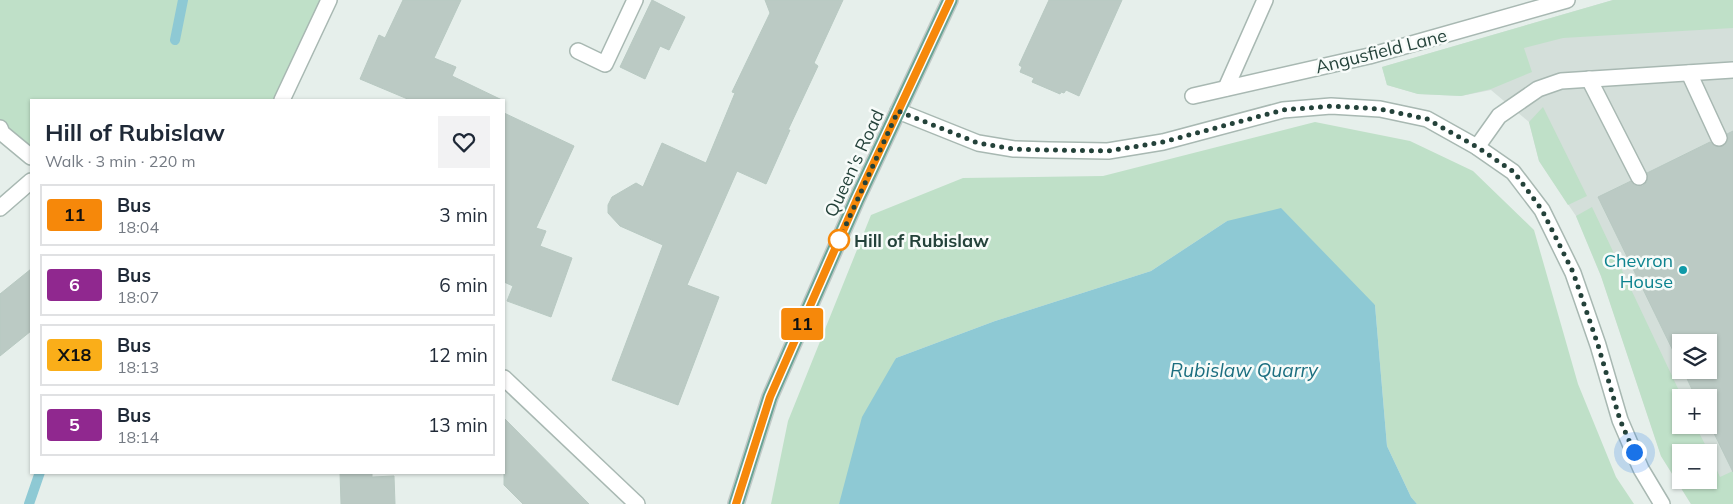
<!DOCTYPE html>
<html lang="en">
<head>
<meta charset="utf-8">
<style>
  :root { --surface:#fff; --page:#f2f2f3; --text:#1f2937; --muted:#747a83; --line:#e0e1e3 }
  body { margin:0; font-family:Mulish,sans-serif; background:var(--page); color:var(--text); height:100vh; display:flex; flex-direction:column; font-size:19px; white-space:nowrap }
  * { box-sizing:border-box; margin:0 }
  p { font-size:16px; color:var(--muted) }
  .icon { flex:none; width:28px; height:28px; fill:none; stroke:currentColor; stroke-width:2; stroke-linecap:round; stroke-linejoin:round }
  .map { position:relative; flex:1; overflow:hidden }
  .drawer { position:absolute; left:30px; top:99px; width:475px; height:375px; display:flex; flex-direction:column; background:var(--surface); border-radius:0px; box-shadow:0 1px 4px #0004 }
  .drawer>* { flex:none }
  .badge { padding:0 10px; border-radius:4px; font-size:18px; line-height:32px }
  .fabs { position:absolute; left:1672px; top:334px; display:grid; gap:10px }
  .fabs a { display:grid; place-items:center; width:45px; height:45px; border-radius:0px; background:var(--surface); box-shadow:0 1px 4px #0004; font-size:25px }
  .you { position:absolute; width:25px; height:25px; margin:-12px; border:4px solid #fff; border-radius:50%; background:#1a73e8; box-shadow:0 0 0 8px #1a73e833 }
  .map>.badge { position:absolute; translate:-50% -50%; box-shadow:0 0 0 2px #fff }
  .round { display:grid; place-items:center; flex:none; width:52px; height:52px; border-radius:0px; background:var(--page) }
  .overview { display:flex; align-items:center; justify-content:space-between; height:85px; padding:0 15px }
  h1 { font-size:24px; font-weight:700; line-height:38px }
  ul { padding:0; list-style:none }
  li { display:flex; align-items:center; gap:15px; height:62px; margin:0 10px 8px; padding:0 5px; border:2px solid var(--line); border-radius:0px }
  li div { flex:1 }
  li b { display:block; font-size:19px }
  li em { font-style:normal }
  li .badge { min-width:55px; font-weight:700; text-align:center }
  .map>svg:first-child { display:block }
</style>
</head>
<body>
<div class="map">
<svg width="1733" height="504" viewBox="0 0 1733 504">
  <rect width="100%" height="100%" fill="#e6efeb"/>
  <path fill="#d4dfda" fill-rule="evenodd" d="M 1613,0 L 1733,0 L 1733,504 L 1691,504 L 1661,456 L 1601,276 L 1576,216 L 1539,161 L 1529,122 L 1491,90 L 1461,96 L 1418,94 L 1387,85 L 1382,67 ZM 1681,342 L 1709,342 L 1709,370 L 1681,370 ZM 1681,398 L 1709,398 L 1709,425 L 1681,425 ZM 1681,452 L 1709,452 L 1709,480 L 1681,480 Z"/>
  <g fill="#bfe0c8">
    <path d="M 0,0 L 329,0 L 282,100 L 31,100 L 31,157 L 0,128 Z"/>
    <path d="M 1613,0 L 1733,0 L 1733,28 L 1563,38 L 1524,48 L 1532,72 L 1491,89 L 1461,96 L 1418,94 L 1387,85 L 1382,67 Z"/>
    <path d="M 1543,107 L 1587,196 L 1568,205 L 1539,161 L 1529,122 Z"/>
    <path d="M 1315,122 L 1410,141 L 1473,171 L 1534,230 L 1578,384 L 1616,477 L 1634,504 L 1417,504 L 1411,497 L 1387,446 L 1375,305 L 1227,221 L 1151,271 L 995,321 L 896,358 L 839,504 L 771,504 L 788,421 L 871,215 L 963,178 L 1103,176 Z"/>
    <path d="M 1592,207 L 1682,397 L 1681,425 L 1695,425 L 1709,452 L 1681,452 L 1681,480 L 1709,480 L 1709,453 L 1720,477 L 1733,471 L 1733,504 L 1691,504 L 1661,456 L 1601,276 L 1576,216 Z"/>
  </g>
  <path fill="#8ec9d4" d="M 1281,208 L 1375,305 L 1387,446 L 1411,497 L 1417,504 L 839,504 L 862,417 L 896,358 L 995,321 L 1151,271 L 1227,221 Z"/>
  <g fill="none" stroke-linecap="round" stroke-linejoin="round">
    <g stroke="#8ec9d4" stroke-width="10">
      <path d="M 175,40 L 183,0"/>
      <path d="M 29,504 L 40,472"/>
    </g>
  </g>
  <g fill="#bbcac4" stroke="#b8c9c2">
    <path d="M 403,0 L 461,0 L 434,58 L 456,67 L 452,76 L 502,100 L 410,100 L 360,79 L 379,35 L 385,38 Z"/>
    <path d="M 652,0 L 685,17 L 669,50 L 660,46 L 645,79 L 620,67 Z"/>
    <path d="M 765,0 L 843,0 L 814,63 L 818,66 L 788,130 L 790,130 L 766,184 L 737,171 L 687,285 L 719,297 L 678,405 L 612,380 L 663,245 L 620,226 L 608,213 L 608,205 L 612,197 L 636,183 L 643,187 L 662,143 L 706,163 L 735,93 L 732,92 L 770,13 Z"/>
    <path d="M 1049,0 L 1122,0 L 1079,96 L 1066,90 L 1064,93 L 1061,92 L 1060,94 L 1032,82 L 1034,78 L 1020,72 L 1022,67 L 1019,65 Z"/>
    <path d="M 504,113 L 574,146 L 536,228 L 546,231 L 540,246 L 572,258 L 551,317 L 507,301 L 513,286 L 504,282 Z"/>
    <path d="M 1733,131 L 1733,472 L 1709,423 L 1709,398 L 1696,398 L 1683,370 L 1709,370 L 1709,342 L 1681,342 L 1681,367 L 1598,197 L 1631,181 L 1634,185 L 1643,186 L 1647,182 L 1647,173 L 1710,142 L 1718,147 L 1723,146 L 1728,139 L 1727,134 Z"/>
    <path d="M 31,269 L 31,331 L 0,356 L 0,294 Z"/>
    <path d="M 504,418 L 589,504 L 523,504 L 504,485 Z"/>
    <path d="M 340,472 L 372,472 L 372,477 L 394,476 L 395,504 L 341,504 Z"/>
  </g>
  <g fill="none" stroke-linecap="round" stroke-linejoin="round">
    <defs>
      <g id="minor">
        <path d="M 578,51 L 605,64 L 635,0"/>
        <path d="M 1689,73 L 1719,138"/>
        <path d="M 1589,79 L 1639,177"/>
        <path d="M 1226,88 L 1265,0"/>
        <path d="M 1193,96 L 1369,56 L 1567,0"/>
        <path d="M 282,100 L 329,0"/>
        <path d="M 898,111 L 978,143 L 1014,149 L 1049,150 L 1108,151 L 1163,142 L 1283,110 L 1331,106 L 1380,109 L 1427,119 L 1477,147 L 1513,172 L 1542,210 L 1573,273 L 1598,345 L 1620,420 L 1641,469 L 1662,504"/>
        <path d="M 0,128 L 2,133 L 31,157"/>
        <path d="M 1477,147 L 1499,116 L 1538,89 L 1561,81 L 1733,70"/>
        <path d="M 0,208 L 31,181"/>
        <path d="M 504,378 L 637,504"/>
      </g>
      <path id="major" d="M 736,504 L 770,397 L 857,199 L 950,0"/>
    </defs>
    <use href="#minor" stroke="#a8b8b2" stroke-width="18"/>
    <use href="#major" stroke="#c2cac8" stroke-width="18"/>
    <use href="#minor" stroke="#fff" stroke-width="15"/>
    <use href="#major" stroke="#6aa596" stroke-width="15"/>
  </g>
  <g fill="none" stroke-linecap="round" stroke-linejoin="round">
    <defs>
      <path id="line" d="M 736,504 L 770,397 L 857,199 L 950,0"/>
    </defs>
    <use href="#line" stroke="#fff" stroke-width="11"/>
    <use href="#line" stroke="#f6880a" stroke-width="8"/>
    <path stroke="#24423a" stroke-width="5" stroke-dasharray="0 9" d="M 839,240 L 898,111 L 978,143 L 1014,149 L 1049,150 L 1108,151 L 1163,142 L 1283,110 L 1331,106 L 1380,109 L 1427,119 L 1477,147 L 1514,172 L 1542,210 L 1573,272 L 1598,345 L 1620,420 L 1634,452"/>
  </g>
  <circle fill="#fff" stroke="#f6880a" stroke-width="2.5" cx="839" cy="240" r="10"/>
  <circle fill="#0f9aa8" stroke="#f7fbf9" stroke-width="2" cx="1683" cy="270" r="5"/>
  <g text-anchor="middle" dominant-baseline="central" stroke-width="5" stroke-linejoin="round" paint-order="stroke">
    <g font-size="18" fill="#24423a" stroke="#f7fbf9">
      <text transform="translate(1381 51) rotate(-14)">Angusfield Lane</text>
      <text transform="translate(854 163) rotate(-65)">Queen's Road</text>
    </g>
    <g font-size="18" font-weight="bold" fill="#24423a" stroke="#f7fbf9" text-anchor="start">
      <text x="854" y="240">Hill of Rubislaw</text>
    </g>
    <g font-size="18" fill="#0d838f" stroke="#f7fbf9" text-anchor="end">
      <text x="1673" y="260">Chevron<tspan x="1673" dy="21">House</tspan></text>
    </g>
    <g font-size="19" font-style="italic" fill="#1c6f80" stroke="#f7fbf9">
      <text x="1244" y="370">Rubislaw Quarry</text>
    </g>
  </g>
</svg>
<div class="fabs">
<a><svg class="icon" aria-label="layers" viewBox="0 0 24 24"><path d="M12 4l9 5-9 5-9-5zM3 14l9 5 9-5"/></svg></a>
<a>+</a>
<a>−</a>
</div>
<div class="you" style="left:1634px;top:452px"></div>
<b class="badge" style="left:802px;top:324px;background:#f6880a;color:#111">11</b>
<section class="drawer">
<div class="overview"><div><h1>Hill of Rubislaw</h1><p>Walk · 3 min · 220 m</p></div><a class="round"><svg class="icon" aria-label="heart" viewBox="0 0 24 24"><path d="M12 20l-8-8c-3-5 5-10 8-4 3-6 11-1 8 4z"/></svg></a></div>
<ul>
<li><span class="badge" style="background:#f6880a;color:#111">11</span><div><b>Bus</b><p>18:04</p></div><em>3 min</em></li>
<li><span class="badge" style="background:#90288f;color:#fff">6</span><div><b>Bus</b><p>18:07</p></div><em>6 min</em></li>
<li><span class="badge" style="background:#faae19;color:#111">X18</span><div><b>Bus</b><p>18:13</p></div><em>12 min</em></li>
<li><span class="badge" style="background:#90288f;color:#fff">5</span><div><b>Bus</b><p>18:14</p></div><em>13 min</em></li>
</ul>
</section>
</div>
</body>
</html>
